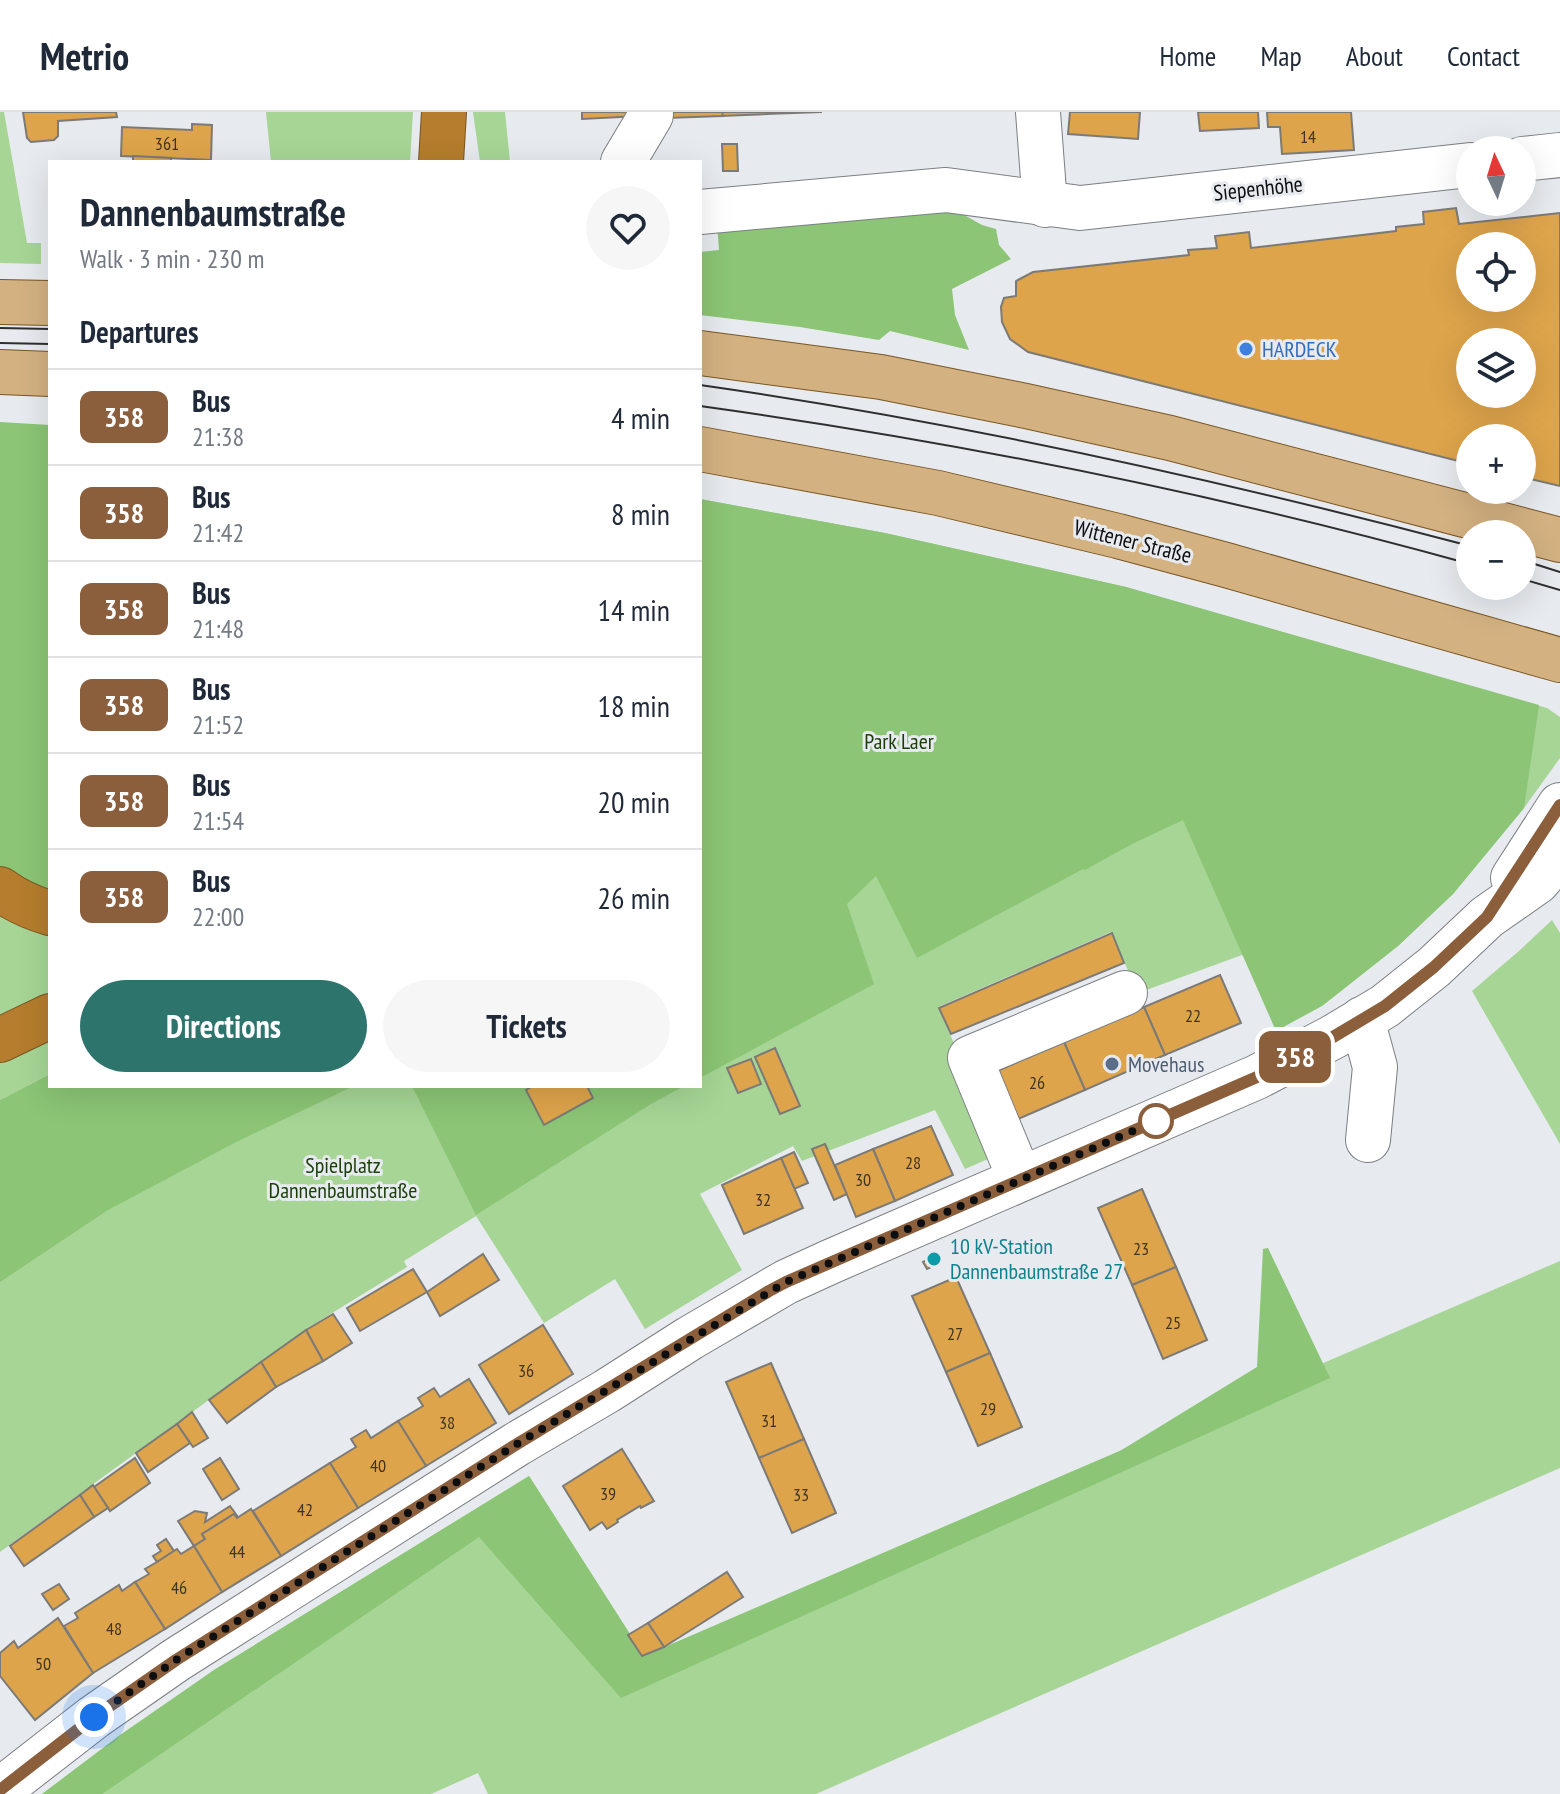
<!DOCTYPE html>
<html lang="en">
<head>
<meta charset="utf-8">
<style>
  :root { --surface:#fff; --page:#f6f6f7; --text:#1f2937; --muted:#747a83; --line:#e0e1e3; --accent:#2d746c }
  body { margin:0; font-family:"PT Sans Narrow",sans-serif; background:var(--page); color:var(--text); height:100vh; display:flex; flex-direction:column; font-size:30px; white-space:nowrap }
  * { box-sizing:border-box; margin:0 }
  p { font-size:26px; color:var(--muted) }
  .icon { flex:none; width:44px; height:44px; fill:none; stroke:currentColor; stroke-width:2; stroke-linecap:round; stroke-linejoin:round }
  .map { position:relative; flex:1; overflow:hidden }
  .panel { position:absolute; left:48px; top:48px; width:654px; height:928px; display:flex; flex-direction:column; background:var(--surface); border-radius:0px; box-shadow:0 8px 32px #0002 }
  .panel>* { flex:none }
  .badge { padding:0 16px; border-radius:12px; font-size:28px; line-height:52px }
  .needle { width:52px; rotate:356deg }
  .tools { position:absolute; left:1456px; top:24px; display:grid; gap:16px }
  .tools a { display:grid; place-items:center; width:80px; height:80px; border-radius:50%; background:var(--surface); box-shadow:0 8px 32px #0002; font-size:40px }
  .you { position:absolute; width:40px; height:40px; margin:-20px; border:6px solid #fff; border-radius:50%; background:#1a73e8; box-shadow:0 0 0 12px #1a73e833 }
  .map>.badge { position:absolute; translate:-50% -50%; box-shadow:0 0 0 4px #fff }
  h2 { padding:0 32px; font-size:30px; line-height:72px }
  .round { display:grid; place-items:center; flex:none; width:84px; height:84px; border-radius:42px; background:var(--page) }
  .summary { display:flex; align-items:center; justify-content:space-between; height:136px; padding:0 32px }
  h1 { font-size:38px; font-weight:700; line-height:60px }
  .button { display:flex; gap:16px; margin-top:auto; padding:16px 32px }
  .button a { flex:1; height:92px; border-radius:48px; background:var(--accent); color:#fff; font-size:32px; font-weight:700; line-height:92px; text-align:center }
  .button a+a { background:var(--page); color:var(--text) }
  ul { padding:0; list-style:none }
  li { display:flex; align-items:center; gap:24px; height:96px; padding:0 32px; border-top:2px solid var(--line) }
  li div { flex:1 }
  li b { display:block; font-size:30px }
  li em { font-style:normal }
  li .badge { min-width:88px; font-weight:700; text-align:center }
  header { display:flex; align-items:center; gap:48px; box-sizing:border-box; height:112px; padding:0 40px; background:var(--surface); border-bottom:2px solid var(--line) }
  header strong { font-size:38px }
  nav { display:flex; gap:44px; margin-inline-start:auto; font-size:28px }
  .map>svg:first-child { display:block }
</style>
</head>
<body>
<header>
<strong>Metrio</strong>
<nav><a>Home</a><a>Map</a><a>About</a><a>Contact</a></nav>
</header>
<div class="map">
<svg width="1560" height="1682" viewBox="0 0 1560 1682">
  <rect width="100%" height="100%" fill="#e7eaee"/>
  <g fill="#a6d595">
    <path d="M 0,0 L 4,0 L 27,131 L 41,131 L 41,152 L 0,151 Z"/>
    <path d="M 266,0 L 413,0 L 410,50 L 271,50 Z"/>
    <path d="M 473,0 L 505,0 L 510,50 L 480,50 Z"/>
    <path d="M 700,387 L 885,421 L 1126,475 L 1547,596 L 1560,605 L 1560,646 L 1524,696 L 1453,782 L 1398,834 L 1322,894 L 1242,843 L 1138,881 L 1111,820 L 938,895 L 1002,1041 L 965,1057 L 935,998 L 802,1049 L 793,1034 L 700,1082 L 742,1158 L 645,1217 L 615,1167 L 544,1211 L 476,1104 L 404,1149 L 407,1155 L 306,1217 L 0,1440 L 0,1097 L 186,974 L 700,974 Z"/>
    <path d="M 0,796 L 50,816 L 50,886 L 0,911 Z"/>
    <path d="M 1552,808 L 1560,821 L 1560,1032 L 1472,879 L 1519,839 Z"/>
    <path d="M 50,920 L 50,962 L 0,988 L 0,946 Z"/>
    <path d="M 1560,1149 L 1560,1356 L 816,1682 L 488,1682 L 478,1661 L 431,1682 L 42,1682 L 214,1558 L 529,1364 L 644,1544 Z"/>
  </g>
  <g fill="#8bc575">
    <path d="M 957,99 L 982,113 L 996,117 L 999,133 L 1011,147 L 952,177 L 955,203 L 969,238 L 890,219 L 879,228 L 800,215 L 700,203 L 700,140 L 719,138 L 717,112 Z"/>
    <path d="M 0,310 L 50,313 L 50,780 L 25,770 L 0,754 Z"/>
    <path d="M 700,387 L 885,421 L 1126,475 L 1539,593 L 1524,696 L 1453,782 L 1398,834 L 1322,894 L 1276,919 L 1183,708 L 1132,732 L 1085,758 L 1083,757 L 917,846 L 876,764 L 847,792 L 874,872 L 700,966 Z"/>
    <path d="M 50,962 L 50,974 L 354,974 L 238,1029 L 108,1098 L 0,1170 L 0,988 Z"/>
    <path d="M 412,974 L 684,974 L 651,992 L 476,1103 Z"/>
    <path d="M 1268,1136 L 1330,1266 L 621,1586 L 479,1425 L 102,1682 L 42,1682 L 120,1623 L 214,1558 L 529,1364 L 644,1544 L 1120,1339 L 1257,1255 L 1263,1137 Z"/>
  </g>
  <g fill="#dea44b" stroke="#7c7a77" stroke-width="2" fill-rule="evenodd">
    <path d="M 23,0 L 116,0 L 117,5 L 58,9 L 58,24 L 54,28 L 31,30 L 27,26 Z"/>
    <path d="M 582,0 L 640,0 L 640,4 L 582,7 Z"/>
    <path d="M 666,0 L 723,0 L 723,4 L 666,6 Z"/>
    <path d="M 723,0 L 767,0 L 767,2 L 722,4 Z"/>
    <path d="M 767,0 L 822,0 L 767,2 Z"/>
    <path d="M 1070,0 L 1140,0 L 1138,27 L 1068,22 Z"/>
    <path d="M 1198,0 L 1258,0 L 1259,16 L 1200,19 Z"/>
    <path d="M 1267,0 L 1351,0 L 1354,38 L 1282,42 L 1280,15 L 1268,15 Z"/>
    <path d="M 192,12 L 212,13 L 211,48 L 121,44 L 122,15 L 192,18 Z"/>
    <path d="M 722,32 L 737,32 L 738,59 L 723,59 Z"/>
    <path d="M 133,44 L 171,46 L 171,50 L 133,50 Z"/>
    <path d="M 1456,96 L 1459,112 L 1560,101 L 1560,374 L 1522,365 L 1522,326 L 1470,326 L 1470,352 L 1028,240 L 1010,227 L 1002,210 L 1001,195 L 1004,186 L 1016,184 L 1016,169 L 1033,160 L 1189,143 L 1188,138 L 1217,136 L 1215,124 L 1249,120 L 1251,136 L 1396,119 L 1396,115 L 1424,112 L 1423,100 ZM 1470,134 L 1522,134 L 1522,186 L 1470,186 ZM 1470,230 L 1522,230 L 1522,282 L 1470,282 Z"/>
    <path d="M 1112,821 L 1124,851 L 951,922 L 939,896 Z"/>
    <path d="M 1220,863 L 1241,911 L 1165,943 L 1144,895 Z"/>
    <path d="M 1144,895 L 1165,943 L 1085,978 L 1064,930 Z"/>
    <path d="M 1064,930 L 1085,978 L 1011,1010 L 990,962 Z"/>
    <path d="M 775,936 L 800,994 L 780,1002 L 755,945 Z"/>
    <path d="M 751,947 L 761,972 L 738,981 L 727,956 Z"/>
    <path d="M 533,974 L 587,974 L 593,986 L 544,1013 L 526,978 Z"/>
    <path d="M 931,1014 L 953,1063 L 895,1089 L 873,1037 Z"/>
    <path d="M 825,1032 L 847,1082 L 834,1088 L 812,1037 Z"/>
    <path d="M 873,1037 L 895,1089 L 856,1105 L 835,1053 Z"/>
    <path d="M 794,1040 L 808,1071 L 794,1077 L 781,1046 Z"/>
    <path d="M 781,1046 L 803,1096 L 744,1122 L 722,1073 Z"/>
    <path d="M 1142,1077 L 1176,1155 L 1132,1173 L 1098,1096 Z"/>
    <path d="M 483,1142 L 499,1168 L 440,1204 L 427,1180 Z"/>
    <path d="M 937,1143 L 940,1151 L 927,1157 L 923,1150 Z"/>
    <path d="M 1176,1155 L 1207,1228 L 1163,1247 L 1132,1173 Z"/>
    <path d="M 413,1157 L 427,1180 L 360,1219 L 347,1196 Z"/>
    <path d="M 956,1165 L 990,1241 L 946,1260 L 912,1184 Z"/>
    <path d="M 333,1202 L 352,1231 L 323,1249 L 306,1218 Z"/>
    <path d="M 543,1213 L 573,1262 L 509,1302 L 479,1253 Z"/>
    <path d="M 306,1218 L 323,1249 L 276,1275 L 261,1250 Z"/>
    <path d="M 990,1241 L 1022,1315 L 978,1334 L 946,1260 Z"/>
    <path d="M 261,1250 L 276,1275 L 227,1311 L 209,1288 Z"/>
    <path d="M 771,1251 L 804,1327 L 759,1346 L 726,1270 Z"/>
    <path d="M 469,1267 L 496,1311 L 426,1354 L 398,1309 L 423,1294 L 418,1286 L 434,1276 L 440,1285 Z"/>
    <path d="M 192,1300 L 208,1326 L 193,1335 L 177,1312 Z"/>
    <path d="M 398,1309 L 426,1354 L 358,1396 L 330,1351 L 356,1335 L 351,1327 L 366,1318 L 371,1326 Z"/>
    <path d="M 177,1312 L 190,1331 L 148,1360 L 136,1341 Z"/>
    <path d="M 804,1327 L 836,1401 L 792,1421 L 759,1346 Z"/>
    <path d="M 622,1337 L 654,1389 L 641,1396 L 640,1394 L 617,1408 L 618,1410 L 607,1417 L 602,1410 L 590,1418 L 563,1374 Z"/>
    <path d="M 135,1346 L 150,1371 L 110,1399 L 94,1375 Z"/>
    <path d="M 220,1346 L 239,1377 L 222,1388 L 203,1357 Z"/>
    <path d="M 330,1351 L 358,1396 L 281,1444 L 253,1399 Z"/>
    <path d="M 93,1373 L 108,1396 L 94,1405 L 80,1383 Z"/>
    <path d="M 80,1383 L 94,1405 L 24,1454 L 10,1434 Z"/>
    <path d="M 230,1394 L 238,1405 L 234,1402 L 202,1422 L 205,1427 L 194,1434 L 178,1409 L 195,1399 L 207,1401 L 205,1410 Z"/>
    <path d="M 251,1397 L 281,1444 L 222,1480 L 194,1434 L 205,1427 L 202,1422 L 234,1402 L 237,1406 Z"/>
    <path d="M 166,1427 L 174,1439 L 157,1450 L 153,1444 L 161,1439 L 157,1433 Z"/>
    <path d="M 194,1434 L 222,1480 L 165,1517 L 135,1470 L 149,1462 L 145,1457 L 157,1450 L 177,1437 L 181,1442 Z"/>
    <path d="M 727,1460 L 743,1485 L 664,1535 L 648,1511 Z"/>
    <path d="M 135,1470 L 165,1517 L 93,1561 L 64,1514 L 78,1506 L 75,1501 L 119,1473 L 122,1479 Z"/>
    <path d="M 59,1472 L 69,1487 L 53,1498 L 42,1482 Z"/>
    <path d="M 58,1506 L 93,1561 L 35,1608 L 0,1564 L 0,1541 L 14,1529 L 18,1536 Z"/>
    <path d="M 648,1511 L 664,1535 L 642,1544 L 628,1523 Z"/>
  </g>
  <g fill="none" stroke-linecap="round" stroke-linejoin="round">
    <defs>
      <g id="minor">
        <path d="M 1038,0 L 1045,93"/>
        <path d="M 1522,47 L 1560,43"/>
        <path d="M 623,50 L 651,3 L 651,0"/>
        <path d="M 700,100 L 946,78 L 1080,96 L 1470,53"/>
        <path d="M 1513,766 L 1560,693"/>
        <path d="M 1362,907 L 1375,955 L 1368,1028"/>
        <path d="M 1020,1067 L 970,946 L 1125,881"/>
        <path d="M 0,1678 L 94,1605 L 176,1548 L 517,1332 L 607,1279 L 690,1226 L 786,1170 L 832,1149 L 1257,965 L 1333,925 L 1385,894 L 1434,855 L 1487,805 L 1537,770 L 1560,743"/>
      </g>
      <g id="major">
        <path d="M 0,190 L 50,191"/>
        <path d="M 700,241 L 881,265 L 1026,294 L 1170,326 L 1560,428"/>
        <path d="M 0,260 L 50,262"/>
        <path d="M 700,337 L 938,381 L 1118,424 L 1226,453 L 1560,548"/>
      </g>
      <g id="highway">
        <path d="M 441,50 L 444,0"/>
        <path d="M 0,777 C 15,788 32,796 50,801"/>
        <path d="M 0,928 L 50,904"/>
      </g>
    </defs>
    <use href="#minor" stroke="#7c7f82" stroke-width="46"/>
    <use href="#major" stroke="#7a5623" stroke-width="46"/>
    <use href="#highway" stroke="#7a5623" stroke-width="46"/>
    <use href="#minor" stroke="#fff" stroke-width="44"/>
    <use href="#major" stroke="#d3b181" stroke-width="44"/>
    <use href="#highway" stroke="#b57d2d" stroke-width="44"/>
    <g stroke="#2e2f31" stroke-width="2">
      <path d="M 0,216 L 50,217"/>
      <path d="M 0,231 L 50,232"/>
      <path d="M 700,273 C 960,310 1216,367 1470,434"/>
      <path d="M 700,294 C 959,330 1218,382 1470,452"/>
      <path d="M 1522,448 L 1560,460"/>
      <path d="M 1522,467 L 1560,478"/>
    </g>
  </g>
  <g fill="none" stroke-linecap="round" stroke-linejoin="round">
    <defs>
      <path id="line" d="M 0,1678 L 94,1605 L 176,1548 L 517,1332 L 769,1179 L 786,1170 L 1257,965 L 1333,925 L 1385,894 L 1434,855 L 1487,805 L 1560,693"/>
    </defs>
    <use href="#line" stroke="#fff" stroke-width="18"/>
    <use href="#line" stroke="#8b5e3c" stroke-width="12"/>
    <path stroke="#0d0e10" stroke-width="8" stroke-dasharray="0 14.4" d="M 94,1605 L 176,1548 L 517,1332 L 786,1170 L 1156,1009"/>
  </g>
  <circle fill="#3f7fe0" stroke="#e7eaee" stroke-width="3" cx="1246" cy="237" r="8"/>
  <circle fill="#5c6f8a" stroke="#e7eaee" stroke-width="3" cx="1112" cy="952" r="8"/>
  <circle fill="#fff" stroke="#8b5e3c" stroke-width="4" cx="1156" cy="1009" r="16"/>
  <circle fill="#0f9aa8" stroke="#e7eaee" stroke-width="3" cx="934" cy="1147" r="8"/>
  <g text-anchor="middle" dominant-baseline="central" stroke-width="6" stroke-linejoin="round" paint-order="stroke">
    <g font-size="18" fill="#41341f">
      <text x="1308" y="24">14</text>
      <text x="167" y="31">361</text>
      <text x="1193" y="903">22</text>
      <text x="1037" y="970">26</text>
      <text x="913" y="1050">28</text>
      <text x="863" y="1067">30</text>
      <text x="763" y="1087">32</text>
      <text x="1141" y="1136">23</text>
      <text x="1173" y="1210">25</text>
      <text x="955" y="1221">27</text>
      <text x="526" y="1258">36</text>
      <text x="988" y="1296">29</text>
      <text x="769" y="1308">31</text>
      <text x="447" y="1310">38</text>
      <text x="378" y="1353">40</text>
      <text x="608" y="1381">39</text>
      <text x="801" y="1382">33</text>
      <text x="305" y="1397">42</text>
      <text x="237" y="1439">44</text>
      <text x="179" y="1475">46</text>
      <text x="114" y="1516">48</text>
      <text x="43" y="1551">50</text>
    </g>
    <g font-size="22" fill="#0d0e10" stroke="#e7eaee">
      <text transform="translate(1258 76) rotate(-6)">Siepenhöhe</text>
      <text transform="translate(1133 429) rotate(14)">Wittener Straße</text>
    </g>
    <g font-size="22" fill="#366cbe" stroke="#e7eaee" text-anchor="start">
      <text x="1262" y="237">HARDECK</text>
    </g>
    <g font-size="22" fill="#193f06" stroke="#e7eaee">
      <text x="899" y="629">Park Laer</text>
      <text x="343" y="1053">Spielplatz<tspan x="343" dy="25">Dannenbaumstraße</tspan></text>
    </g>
    <g font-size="22" fill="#4e5e75" stroke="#e7eaee" text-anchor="start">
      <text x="1128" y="952">Movehaus</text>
    </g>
    <g font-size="22" fill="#0d838f" stroke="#e7eaee" text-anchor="start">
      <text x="950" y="1134">10 kV-Station<tspan x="950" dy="25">Dannenbaumstraße 27</tspan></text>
    </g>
  </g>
</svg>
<div class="tools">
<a><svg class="needle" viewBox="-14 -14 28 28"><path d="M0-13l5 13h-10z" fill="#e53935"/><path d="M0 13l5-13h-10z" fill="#747a83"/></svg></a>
<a><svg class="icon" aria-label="locate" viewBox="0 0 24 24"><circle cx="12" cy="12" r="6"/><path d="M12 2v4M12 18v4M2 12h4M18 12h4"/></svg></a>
<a><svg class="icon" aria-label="layers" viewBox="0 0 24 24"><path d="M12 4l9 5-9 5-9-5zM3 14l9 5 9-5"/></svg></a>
<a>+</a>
<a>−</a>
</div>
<div class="you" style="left:94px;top:1605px"></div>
<b class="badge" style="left:1295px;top:945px;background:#8b5e3c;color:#fff">358</b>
<section class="panel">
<div class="summary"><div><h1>Dannenbaumstraße</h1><p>Walk · 3 min · 230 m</p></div><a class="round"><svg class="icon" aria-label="heart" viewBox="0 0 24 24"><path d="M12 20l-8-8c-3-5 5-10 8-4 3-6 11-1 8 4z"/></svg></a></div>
<h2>Departures</h2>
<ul>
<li><span class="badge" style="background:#8b5e3c;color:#fff">358</span><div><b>Bus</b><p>21:38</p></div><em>4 min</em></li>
<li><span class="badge" style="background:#8b5e3c;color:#fff">358</span><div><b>Bus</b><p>21:42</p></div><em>8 min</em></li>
<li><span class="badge" style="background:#8b5e3c;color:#fff">358</span><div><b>Bus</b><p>21:48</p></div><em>14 min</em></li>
<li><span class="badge" style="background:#8b5e3c;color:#fff">358</span><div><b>Bus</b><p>21:52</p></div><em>18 min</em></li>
<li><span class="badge" style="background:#8b5e3c;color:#fff">358</span><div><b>Bus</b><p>21:54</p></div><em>20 min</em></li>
<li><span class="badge" style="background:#8b5e3c;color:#fff">358</span><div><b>Bus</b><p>22:00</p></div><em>26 min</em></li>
</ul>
<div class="button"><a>Directions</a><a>Tickets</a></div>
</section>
</div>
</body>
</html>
